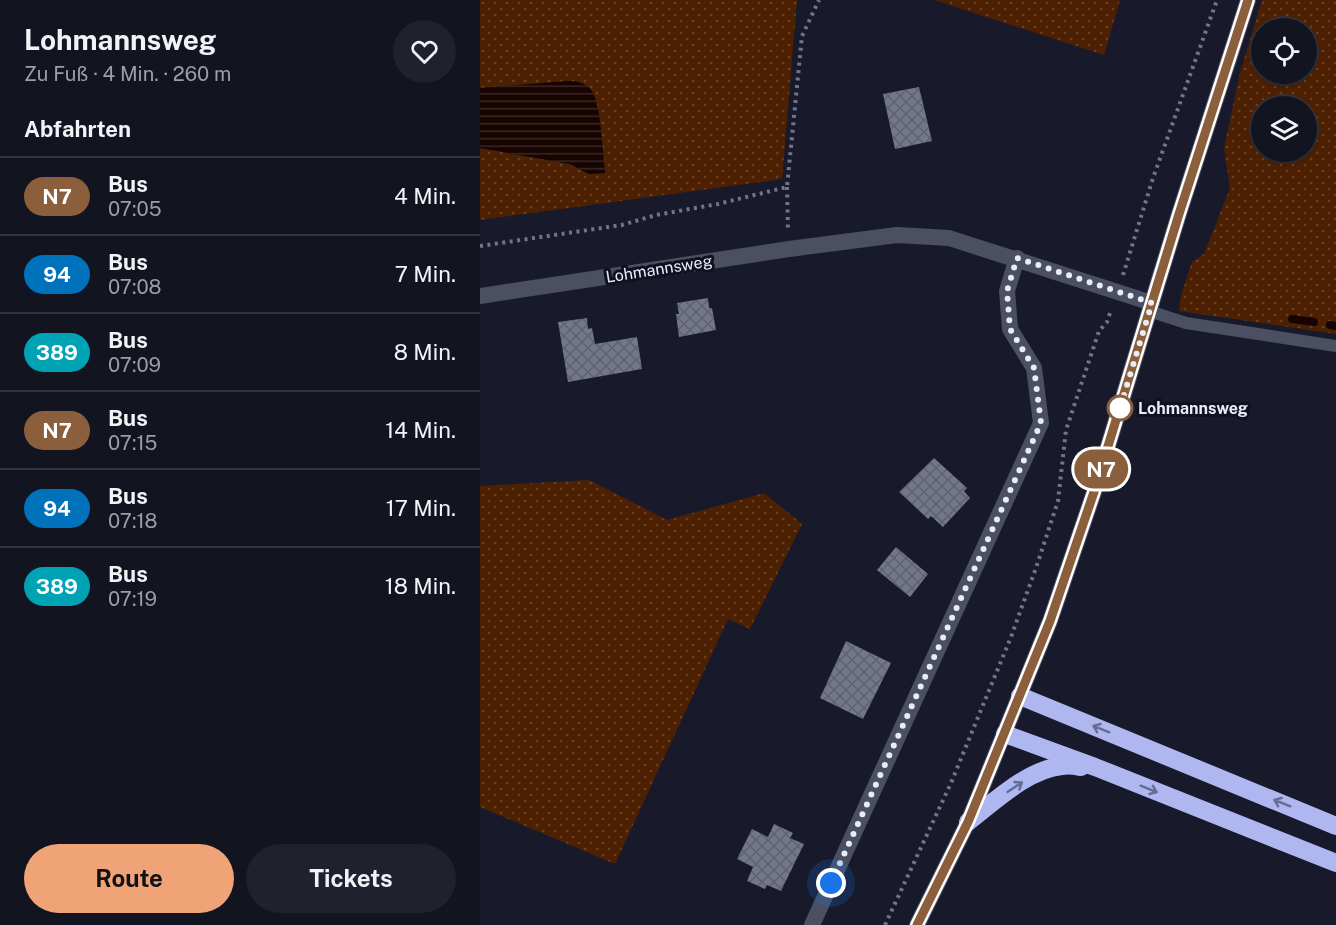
<!DOCTYPE html>
<html lang="de">
<head>
<meta charset="utf-8">
<style>
  :root { --surface:#121420; --page:#1f212d; --text:#f1f3f6; --muted:#9c9ea5; --line:#31333e; --accent:#efa377 }
  body { margin:0; font-family:"Public Sans",sans-serif; background:var(--page); color:var(--text); height:100vh; display:flex; flex-direction:column; font-size:22px; white-space:nowrap }
  * { box-sizing:border-box; margin:0 }
  p { font-size:20px; color:var(--muted) }
  .icon { flex:none; width:33px; height:33px; fill:none; stroke:currentColor; stroke-width:2; stroke-linecap:round; stroke-linejoin:round }
  .map { position:relative; flex:1; overflow:hidden }
  .sheet { display:flex; flex-direction:column; background:var(--surface); width:480px }
  .sheet>* { flex:none }
  .badge { padding:0 12px; border-radius:20px; font-size:21px; line-height:39px }
  .controls { position:absolute; left:771px; top:18px; display:grid; gap:12px }
  .controls a { display:grid; place-items:center; width:66px; height:66px; border-radius:50%; background:var(--surface); box-shadow:0 2px 4px #0004,0 0 0 2px var(--line); font-size:30px }
  .you { position:absolute; width:30px; height:30px; margin:-15px; border:4px solid #fff; border-radius:50%; background:#1a73e8; box-shadow:0 0 0 9px #1a73e833 }
  .map>.badge { position:absolute; translate:-50% -50%; box-shadow:0 0 0 3px #fff }
  h2 { padding:0 24px; font-size:22px; line-height:54px }
  .round { display:grid; place-items:center; flex:none; width:63px; height:63px; border-radius:32px; background:var(--page) }
  .summary { display:flex; align-items:center; justify-content:space-between; height:102px; padding:0 24px }
  h1 { font-size:28px; font-weight:700; line-height:45px }
  .button { display:flex; gap:12px; margin-top:auto; padding:12px 24px }
  .button a { flex:1; height:69px; border-radius:36px; background:var(--accent); color:#111; font-size:24px; font-weight:700; line-height:69px; text-align:center }
  .button a+a { background:var(--page); color:var(--text) }
  ul { padding:0; list-style:none }
  li { display:flex; align-items:center; gap:18px; height:78px; padding:0 24px; border-top:2px solid var(--line) }
  li div { flex:1 }
  li b { display:block; font-size:22px }
  li em { font-style:normal }
  li .badge { min-width:66px; font-weight:700; text-align:center }
  main { display:flex; flex:1; min-height:0 }
  .map>svg:first-child { display:block }
</style>
</head>
<body>
<main>
<section class="sheet">
<div class="summary"><div><h1>Lohmannsweg</h1><p>Zu Fuß · 4 Min. · 260 m</p></div><a class="round"><svg class="icon" aria-label="heart" viewBox="0 0 24 24"><path d="M12 20l-8-8c-3-5 5-10 8-4 3-6 11-1 8 4z"/></svg></a></div>
<h2>Abfahrten</h2>
<ul>
<li><span class="badge" style="background:#8b5e3c;color:#fff">N7</span><div><b>Bus</b><p>07:05</p></div><em>4 Min.</em></li>
<li><span class="badge" style="background:#0072bc;color:#fff">94</span><div><b>Bus</b><p>07:08</p></div><em>7 Min.</em></li>
<li><span class="badge" style="background:#00a3b4;color:#fff">389</span><div><b>Bus</b><p>07:09</p></div><em>8 Min.</em></li>
<li><span class="badge" style="background:#8b5e3c;color:#fff">N7</span><div><b>Bus</b><p>07:15</p></div><em>14 Min.</em></li>
<li><span class="badge" style="background:#0072bc;color:#fff">94</span><div><b>Bus</b><p>07:18</p></div><em>17 Min.</em></li>
<li><span class="badge" style="background:#00a3b4;color:#fff">389</span><div><b>Bus</b><p>07:19</p></div><em>18 Min.</em></li>
</ul>
<div class="button"><a>Route</a><a>Tickets</a></div>
</section>
<div class="map">
<svg width="856" height="925" viewBox="0 0 856 925">
  <defs>
    <pattern id="grass-dots" width="8" height="8" patternUnits="userSpaceOnUse" patternTransform="scale(1.5)"><rect width="8" height="8" fill="#4d2001"/><path d="M2 2h.1M6 6h.1" fill="none" stroke="#674127" stroke-width="1.8" stroke-linecap="round"/></pattern>
    <pattern id="water-rules" width="6" height="5" patternUnits="userSpaceOnUse" patternTransform="scale(1.5)"><rect width="6" height="5" fill="#170300"/><path d="M0 2.5h6" fill="none" stroke="#392826"/></pattern>
    <pattern id="building-cross-hatch" width="8" height="8" patternUnits="userSpaceOnUse" patternTransform="scale(1.5)"><rect width="8" height="8" fill="#73778c"/><path d="M0 0l8 8M0 8l8-8" fill="none" stroke="#5f616e"/></pattern>
  </defs>
  <rect width="100%" height="100%" fill="#181a2b"/>
  <g fill="url(#grass-dots)" fill-rule="evenodd">
    <path d="M 0,0 L 317,0 L 302,179 L 0,220 L 0,148 L 90,164 L 109,174 L 125,173 L 119,113 L 112,91 L 24,86 L 0,88 Z"/>
    <path d="M 454,0 L 640,0 L 624,55 Z"/>
    <path d="M 782,0 L 856,0 L 856,334 L 699,311 L 701,295 L 712,262 L 724,254 L 750,188 L 744,148 L 760,73 ZM 826,28 L 826,74 L 782,74 L 782,28 ZM 826,106 L 826,152 L 782,152 L 782,106 Z"/>
    <path d="M 109,480 L 187,520 L 284,493 L 322,524 L 270,629 L 248,619 L 135,864 L 0,807 L 0,486 Z"/>
  </g>
  <path fill="url(#water-rules)" d="M 87,81 C 96,81 106,82 112,91 C 121,105 123,155 125,173 L 109,174 L 90,164 L 0,148 L 0,88 Z"/>
  <g fill="none" stroke-linecap="round" stroke-linejoin="round">
    <g stroke="#170300" stroke-width="8">
      <path d="M 812,319 L 834,322"/>
      <path d="M 850,325 L 856,326"/>
    </g>
  </g>
  <g fill="url(#building-cross-hatch)">
    <path d="M 439,87 L 452,141 L 415,149 L 403,94 Z"/>
    <path d="M 228,298 L 229,308 L 232,308 L 236,330 L 199,337 L 196,314 L 199,314 L 197,303 Z"/>
    <path d="M 107,318 L 108,329 L 112,328 L 115,344 L 157,337 L 162,369 L 88,382 L 78,322 Z"/>
    <path d="M 454,458 L 487,488 L 484,491 L 490,498 L 463,527 L 451,516 L 448,519 L 419,492 Z"/>
    <path d="M 416,547 L 448,574 L 430,597 L 397,570 Z"/>
    <path d="M 366,641 L 411,663 L 383,719 L 340,698 Z"/>
    <path d="M 294,824 L 313,833 L 310,838 L 324,844 L 301,891 L 287,885 L 285,889 L 267,881 L 273,867 L 257,859 L 272,829 L 288,837 Z"/>
  </g>
  <g fill="none" stroke-linecap="round" stroke-linejoin="round">
    <g stroke="#737584" stroke-width="4" stroke-dasharray="3 4.5" stroke-linecap="butt">
      <path d="M 307,187 L 308,231"/>
      <path d="M 0,246 L 142,225 L 176,215 L 238,204 L 307,187 L 322,36 L 339,0"/>
      <path d="M 643,275 L 673,178 L 737,0"/>
      <path d="M 405,925 L 471,783 L 531,637 L 557,565 L 578,501 L 586,430 L 619,331 L 627,322 L 631,310"/>
    </g>
    <path stroke="#4b4f62" stroke-width="12" d="M 669,311 L 706,323 L 856,346"/>
    <g stroke="#4b4f62" stroke-width="16">
      <path d="M 0,296 L 309,249 L 417,235 L 469,238 L 672,303"/>
      <path d="M 332,925 L 561,423 L 554,368 L 530,329 L 527,291 L 537,258"/>
    </g>
    <path stroke="#4b4f62" stroke-width="16" d="M 437,925 L 488,822 L 570,621 L 614,492 L 699,214 L 768,0"/>
    <g stroke="#aeb7ef" stroke-width="18">
      <path d="M 540,696 L 856,826"/>
      <path d="M 525,734 L 615,767 L 856,863"/>
      <path d="M 488,822 C 514,802 548,769 582,766 C 588,765 595,766 601,767"/>
    </g>
  </g>
  <defs><path id="oneway-shaft" d="M-6 0H5M1.5-3L5.5 0L1.5 3" fill="none" stroke-width="1.6" stroke-linecap="round" stroke-linejoin="round" transform="scale(1.5)"/></defs>
  <g stroke="#666c92">
    <use href="#oneway-shaft" transform="translate(621 729) rotate(-158)"/>
    <use href="#oneway-shaft" transform="translate(535 787) rotate(-33)"/>
    <use href="#oneway-shaft" transform="translate(669 789) rotate(22)"/>
    <use href="#oneway-shaft" transform="translate(802 803) rotate(-158)"/>
  </g>
  <g fill="none" stroke-linecap="round" stroke-linejoin="round">
    <defs>
      <path id="line" d="M 437,925 L 488,822 L 570,621 L 614,492 L 699,214 L 768,0"/>
    </defs>
    <use href="#line" stroke="#fff" stroke-width="14"/>
    <use href="#line" stroke="#8b5e3c" stroke-width="9"/>
    <path stroke="#e9ebf7" stroke-width="6" stroke-dasharray="0 10.8" d="M 351,883 L 561,423 L 554,368 L 530,329 L 527,291 L 537,258 L 672,303 L 640,408"/>
  </g>
  <circle fill="#fff" stroke="#8b5e3c" stroke-width="3" cx="640" cy="408" r="12"/>
  <g text-anchor="middle" dominant-baseline="central" stroke-width="6" stroke-linejoin="round" paint-order="stroke">
    <g font-size="16" fill="#e9ebf7" stroke="#0f1121">
      <text transform="translate(179 269) rotate(-9)">Lohmannsweg</text>
    </g>
    <g font-size="16" font-weight="bold" fill="#e9ebf7" stroke="#0f1121" text-anchor="start">
      <text x="658" y="408">Lohmannsweg</text>
    </g>
  </g>
</svg>
<div class="controls">
<a><svg class="icon" aria-label="locate" viewBox="0 0 24 24"><circle cx="12" cy="12" r="6"/><path d="M12 2v4M12 18v4M2 12h4M18 12h4"/></svg></a>
<a><svg class="icon" aria-label="layers" viewBox="0 0 24 24"><path d="M12 4l9 5-9 5-9-5zM3 14l9 5 9-5"/></svg></a>
</div>
<div class="you" style="left:351px;top:883px"></div>
<b class="badge" style="left:621px;top:469px;background:#8b5e3c;color:#fff">N7</b>
</div>
</main>
</body>
</html>
